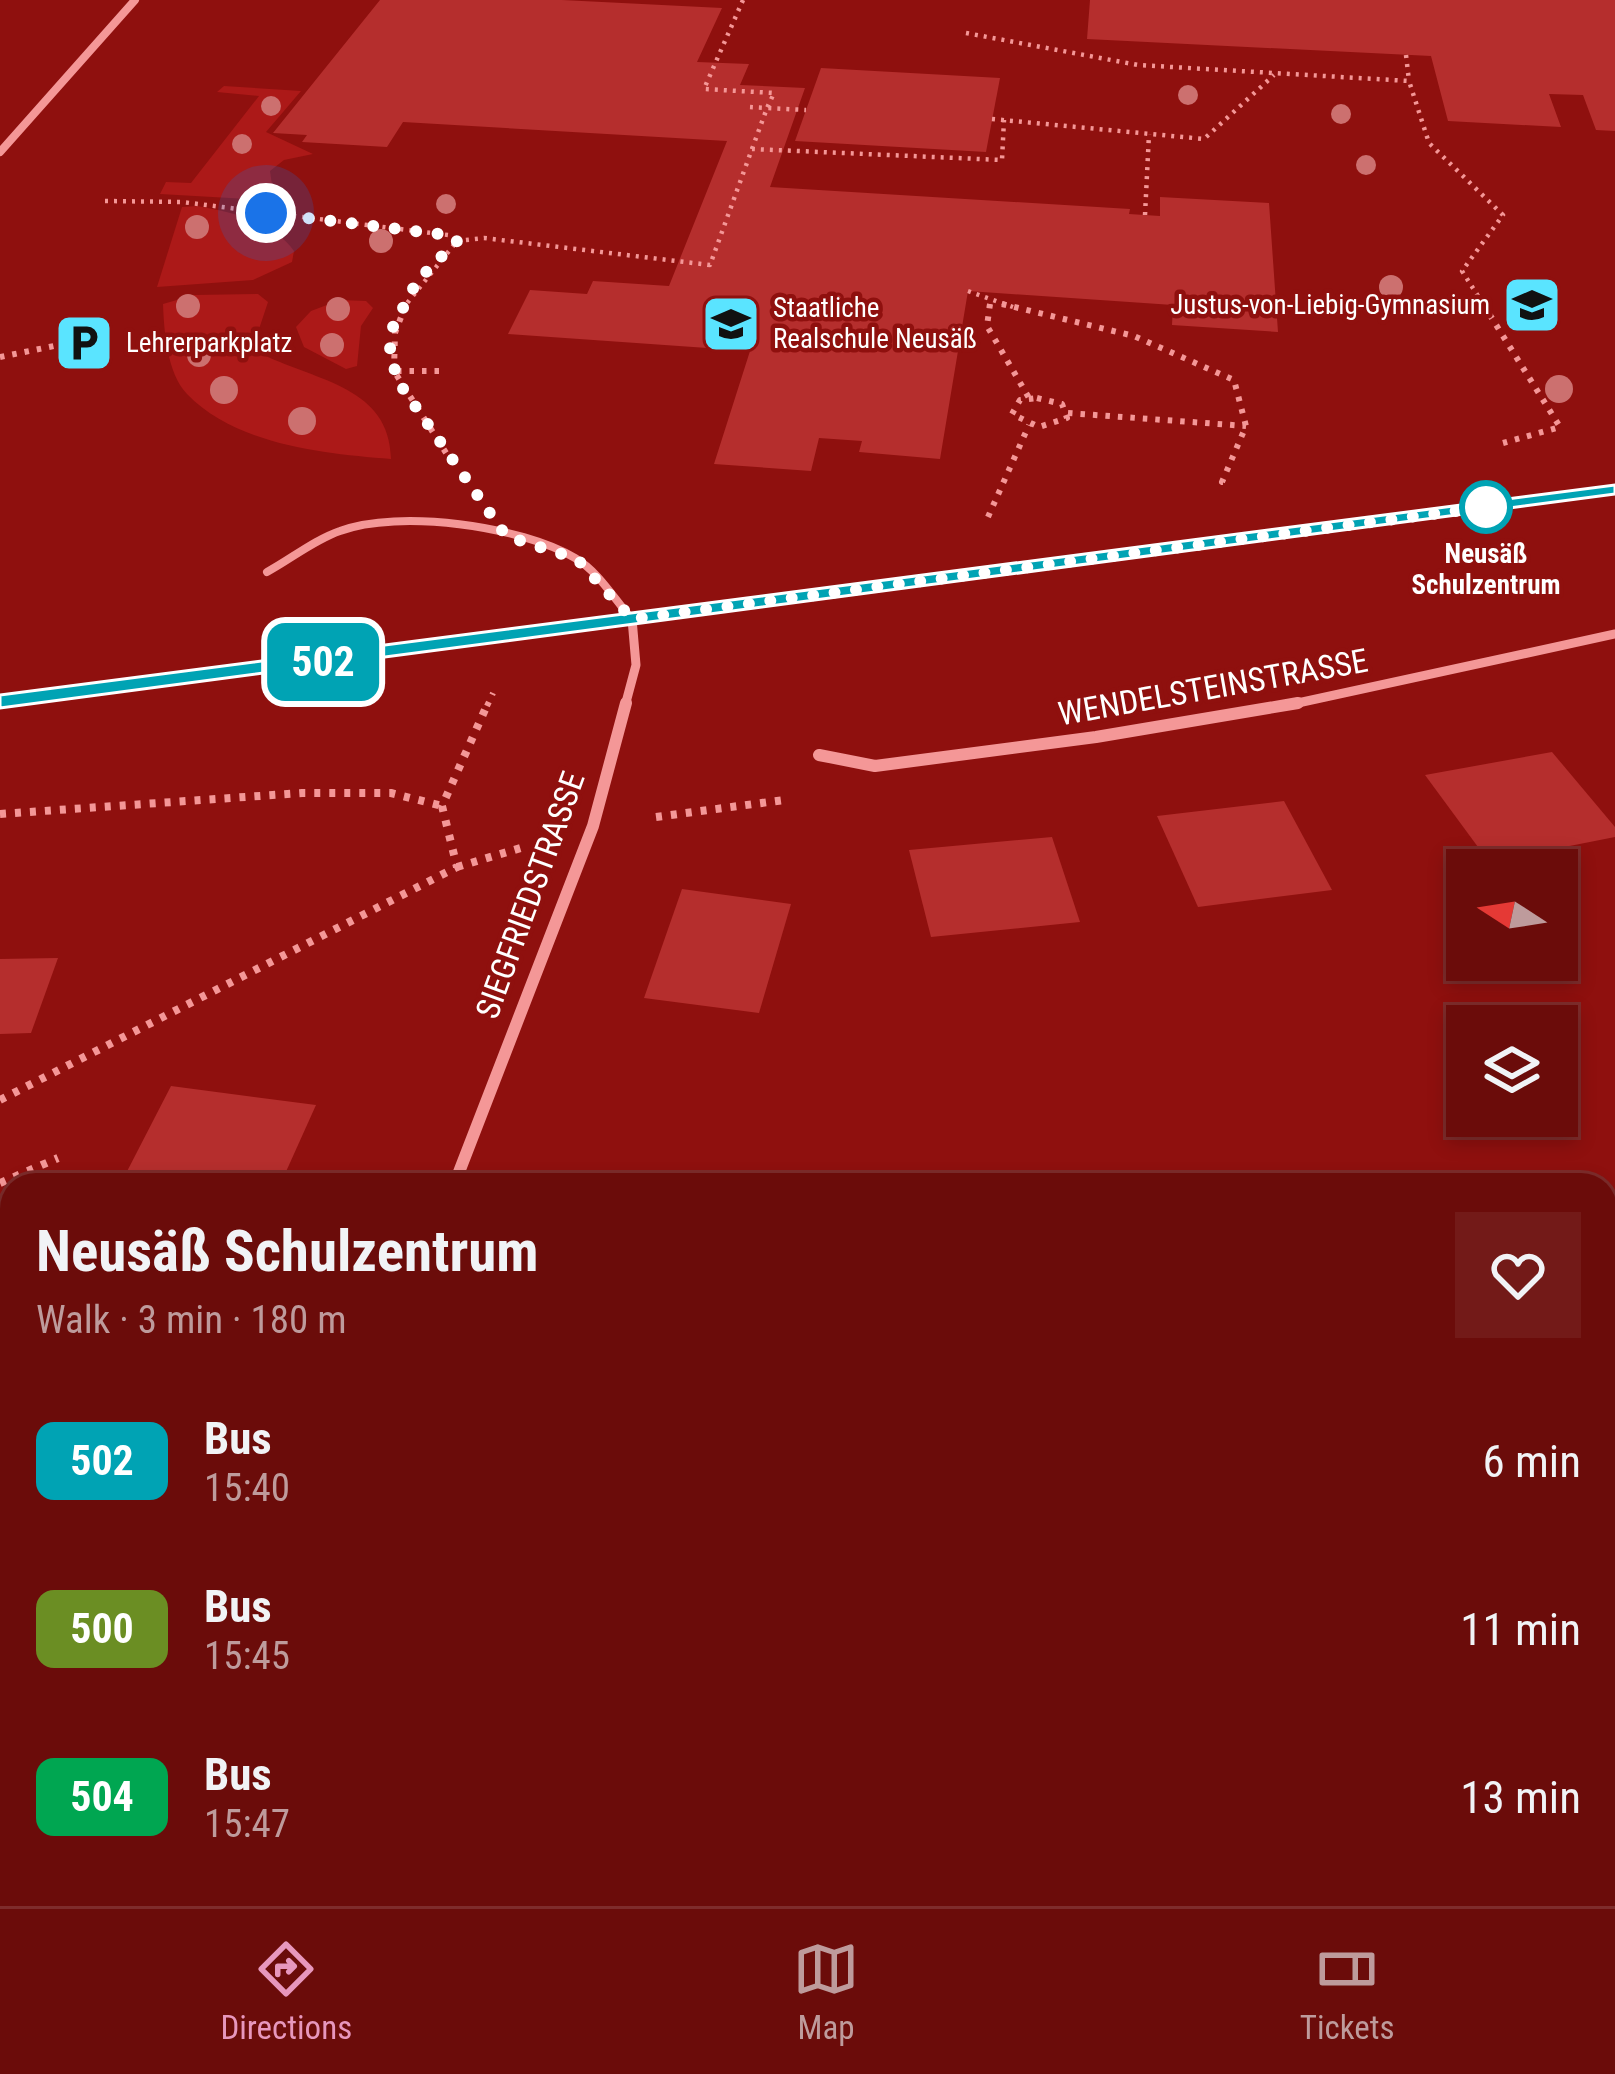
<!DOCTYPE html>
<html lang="en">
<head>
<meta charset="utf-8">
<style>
  :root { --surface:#6b0c0a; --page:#731a18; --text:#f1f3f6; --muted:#be9b9c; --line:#7e2c2b; --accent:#e797bd }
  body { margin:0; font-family:"Roboto Condensed",sans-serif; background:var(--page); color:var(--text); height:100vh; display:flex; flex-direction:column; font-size:45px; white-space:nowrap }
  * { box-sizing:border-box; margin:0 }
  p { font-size:39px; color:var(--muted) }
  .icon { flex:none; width:66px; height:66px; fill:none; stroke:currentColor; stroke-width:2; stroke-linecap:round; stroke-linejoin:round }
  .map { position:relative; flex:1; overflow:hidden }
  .side { position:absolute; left:0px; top:1173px; width:1617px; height:735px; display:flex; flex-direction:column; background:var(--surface); border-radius:36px 36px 0 0; box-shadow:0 6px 18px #0003,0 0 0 3px var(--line) }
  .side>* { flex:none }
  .badge { padding:0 24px; border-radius:18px; font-size:42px; line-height:78px }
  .needle { width:78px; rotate:282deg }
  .buttons { position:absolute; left:1446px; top:849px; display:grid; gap:24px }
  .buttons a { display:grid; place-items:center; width:132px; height:132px; border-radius:0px; background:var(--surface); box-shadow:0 6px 18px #0003,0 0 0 3px var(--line); font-size:60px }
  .you { position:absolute; width:60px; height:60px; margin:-30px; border:9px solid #fff; border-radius:50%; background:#1a73e8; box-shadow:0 0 0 18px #1a73e833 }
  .map>.badge { position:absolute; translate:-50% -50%; box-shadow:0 0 0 6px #fff }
  .round { display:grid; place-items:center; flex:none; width:126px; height:126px; border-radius:0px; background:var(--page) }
  .overview { display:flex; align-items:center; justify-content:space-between; height:204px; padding:0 36px }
  h1 { font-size:57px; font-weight:700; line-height:90px }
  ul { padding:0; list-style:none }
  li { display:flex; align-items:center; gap:36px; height:168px; padding:0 36px }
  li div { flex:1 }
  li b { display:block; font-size:45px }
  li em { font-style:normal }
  li .badge { min-width:132px; font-weight:700; text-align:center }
  .tabs { display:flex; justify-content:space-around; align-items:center; height:168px; border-top:3px solid var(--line); background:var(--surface); font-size:33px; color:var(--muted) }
  .tabs a { display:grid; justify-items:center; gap:6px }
  .tabs .current { color:var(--accent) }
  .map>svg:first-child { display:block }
</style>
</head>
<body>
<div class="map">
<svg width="1615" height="1906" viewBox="0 0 1615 1906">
  <rect width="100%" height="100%" fill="#8f100e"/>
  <g fill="#ac1918">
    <path d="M 224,86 L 301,91 L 266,132 L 313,154 L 284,160 L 270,171 L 272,185 L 289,192 L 281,201 L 160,194 L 166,182 L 191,183 L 259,96 L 217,92 Z"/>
    <path d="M 197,206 C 231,212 273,221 294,251 L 292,262 L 253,280 L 157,287 L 182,207 Z"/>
    <path d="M 258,294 L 268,302 L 257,335 L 264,355 C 317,381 390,387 391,459 C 325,454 236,445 187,394 C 167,373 164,331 163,304 L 194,295 Z"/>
    <path d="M 340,300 L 366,301 L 373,308 L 361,326 L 357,366 L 346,369 L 304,347 L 296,327 L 311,311 Z"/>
  </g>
  <g fill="#b52e2d">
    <path d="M 380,0 L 562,0 L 722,8 L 697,62 L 749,64 L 740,85 L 805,88 L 770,187 L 1130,209 L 1129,214 L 1160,216 L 1160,197 L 1269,203 L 1278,332 L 1172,325 L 1173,305 L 968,291 L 940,459 L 859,452 L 862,441 L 819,438 L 811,471 L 714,464 L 750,351 L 508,334 L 530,290 L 587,294 L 593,281 L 669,286 L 727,141 L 403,122 L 387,147 L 302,142 L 307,135 L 273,133 Z"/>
    <path d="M 1090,0 L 1615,0 L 1615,131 L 1596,130 L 1583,95 L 1549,94 L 1561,127 L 1448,121 L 1431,56 L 1087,39 Z"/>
    <path d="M 821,68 L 1000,78 L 986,152 L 795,141 Z"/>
    <path d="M 1552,752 L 1615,827 L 1615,837 L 1489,862 L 1425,775 Z"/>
    <path d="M 1284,801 L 1332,890 L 1198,907 L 1157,816 Z"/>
    <path d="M 1052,837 L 1080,922 L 931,937 L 909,850 Z"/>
    <path d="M 682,889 L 791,904 L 759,1013 L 644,998 Z"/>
    <path d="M 58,958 L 31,1033 L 0,1034 L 0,959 Z"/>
    <path d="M 171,1086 L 316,1105 L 280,1185 L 120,1185 Z"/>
    <path d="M 1605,1349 L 1615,1351 L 1615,1509 L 1605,1507 Z"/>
    <path d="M 0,1355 L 12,1357 L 12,1424 L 0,1450 Z"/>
    <path d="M 509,1896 L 590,1896 L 587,1906 L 544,1906 Z"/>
  </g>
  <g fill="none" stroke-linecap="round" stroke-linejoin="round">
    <g stroke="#f49797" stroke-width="4.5" stroke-dasharray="3 6" stroke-linecap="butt">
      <path d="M 743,0 L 704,89 L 774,93 L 767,108 L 750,107"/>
      <path d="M 966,33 L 1138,65 L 1409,81 L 1429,143 L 1503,215 L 1462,271 L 1485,307"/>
      <path d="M 1406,55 L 1409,81"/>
      <path d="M 992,119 L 1204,139 L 1274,75"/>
      <path d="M 752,149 L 767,108 L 806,110"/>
      <path d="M 105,201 L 182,202 L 448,235 L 457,241 L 404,307"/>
      <path d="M 1145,215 L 1149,134"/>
      <path d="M 457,241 L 484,238 L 710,265 L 752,149 L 1002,160 L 1004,120"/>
      <path d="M 968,291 L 1013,307"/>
      <path d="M 989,307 L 990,300"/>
    </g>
    <g stroke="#f49797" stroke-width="6" stroke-dasharray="4.5 8" stroke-linecap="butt">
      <path d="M 990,304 L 987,326 L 1029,398"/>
      <path d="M 1002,304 L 1134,336 L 1234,380 L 1246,426 L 1222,482 L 1227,482"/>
      <path d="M 1483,304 L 1560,427 L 1503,443"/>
      <path d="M 0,357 L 69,343"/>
      <path d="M 394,371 L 395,333 L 406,304"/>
      <path d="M 439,371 L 394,371 L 455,467"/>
      <path d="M 1037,398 L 1062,404 L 1067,418 L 1039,427 L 1012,414 L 1020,400 Z"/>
      <path d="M 1068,413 L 1246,426"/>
      <path d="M 988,517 L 1029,425"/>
      <path d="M 487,706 L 493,693"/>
    </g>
    <g stroke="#f49797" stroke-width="8" stroke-dasharray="6 9" stroke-linecap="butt">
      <path d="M 0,814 L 302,793 L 391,793 L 442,806"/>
      <path d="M 656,817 L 784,800"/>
      <path d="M 457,867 L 524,847"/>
      <path d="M 0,1100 L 457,867 L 442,806 L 488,703"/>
      <path d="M 0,1183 L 58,1158"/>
    </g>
    <path stroke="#f49797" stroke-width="8" d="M 267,572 C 291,559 314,540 340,531 C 399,509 521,526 575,558 C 599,572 614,599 632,619"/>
    <path stroke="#f49797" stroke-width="8" d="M 0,152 L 135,0"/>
    <g stroke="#f49797" stroke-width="9">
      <path d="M 0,702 L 1615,490"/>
      <path d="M 625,706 L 636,665 L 632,619"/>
      <path d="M 1284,706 L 1615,634"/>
    </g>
    <g stroke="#f49797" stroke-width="12">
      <path d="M 819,755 L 875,766 L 1096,737 L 1298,703"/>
      <path d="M 454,1185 L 593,826 L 626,703"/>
    </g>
    <path stroke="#f49797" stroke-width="15" d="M 144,1906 L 148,1896"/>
  </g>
  <g fill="#cc706f">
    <circle cx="1188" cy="95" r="10"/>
    <circle cx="271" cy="106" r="10"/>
    <circle cx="1341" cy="114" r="10"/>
    <circle cx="242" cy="144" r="10"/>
    <circle cx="1366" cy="165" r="10"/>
    <circle cx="446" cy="204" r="10"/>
    <circle cx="197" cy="227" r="12"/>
    <circle cx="381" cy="241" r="12"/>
    <circle cx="1391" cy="287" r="12"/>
    <circle cx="188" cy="306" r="12"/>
    <circle cx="338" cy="309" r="12"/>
    <circle cx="332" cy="345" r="12"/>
    <circle cx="199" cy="355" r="12"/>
    <circle cx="1559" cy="389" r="14"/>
    <circle cx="224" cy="390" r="14"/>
    <circle cx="302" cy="421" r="14"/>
  </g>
  <path fill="#00a3b4" stroke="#fff" stroke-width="3" d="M 1615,485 L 1615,494 L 0,708 L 0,695 Z"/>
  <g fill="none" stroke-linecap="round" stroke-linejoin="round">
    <path stroke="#fff" stroke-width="12" stroke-dasharray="0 21.6" d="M 266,213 L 448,235 L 457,241 L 417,281 L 393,327 L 390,349 L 397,380 L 506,536 L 577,559 L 632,619 L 1486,507"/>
  </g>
  <defs>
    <symbol id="school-square" viewBox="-11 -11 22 22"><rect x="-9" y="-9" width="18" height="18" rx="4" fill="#5ae4ff" stroke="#8f100e"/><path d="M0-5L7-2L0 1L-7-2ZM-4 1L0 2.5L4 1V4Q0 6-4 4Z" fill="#111"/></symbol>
    <symbol id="parking-square" viewBox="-11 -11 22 22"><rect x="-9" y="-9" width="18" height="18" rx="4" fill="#5ae4ff" stroke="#8f100e"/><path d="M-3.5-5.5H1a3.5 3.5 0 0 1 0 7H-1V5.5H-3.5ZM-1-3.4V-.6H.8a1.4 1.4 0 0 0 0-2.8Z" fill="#111"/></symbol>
  </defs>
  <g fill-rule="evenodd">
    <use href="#school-square" x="1499" y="272" width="66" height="66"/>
    <use href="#school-square" x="698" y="291" width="66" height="66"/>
    <use href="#parking-square" x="51" y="310" width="66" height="66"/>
  </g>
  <circle fill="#fff" stroke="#00a3b4" stroke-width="6" cx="1486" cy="507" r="24"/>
  <g text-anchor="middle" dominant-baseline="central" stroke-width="9" stroke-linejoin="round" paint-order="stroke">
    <g font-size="27" fill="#fff" stroke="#8f100e" text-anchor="start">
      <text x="1490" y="305" text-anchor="end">Justus-von-Liebig-Gymnasium</text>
      <text x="773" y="308">Staatliche<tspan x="773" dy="31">Realschule Neusäß</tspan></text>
      <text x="126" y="343">Lehrerparkplatz</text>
    </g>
    <g font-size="27" font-weight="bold" fill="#fff" stroke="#8f100e">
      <text x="1486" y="554">Neusäß<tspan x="1486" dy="31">Schulzentrum</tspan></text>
    </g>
    <g font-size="33" fill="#fff" stroke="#8f100e">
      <text transform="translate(1213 687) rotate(-10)">WENDELSTEINSTRASSE</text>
      <text transform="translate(530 895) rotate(-70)">SIEGFRIEDSTRASSE</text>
    </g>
  </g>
</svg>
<div class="buttons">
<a><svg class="needle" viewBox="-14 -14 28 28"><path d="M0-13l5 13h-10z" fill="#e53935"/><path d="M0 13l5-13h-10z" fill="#be9b9c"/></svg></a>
<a><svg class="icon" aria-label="layers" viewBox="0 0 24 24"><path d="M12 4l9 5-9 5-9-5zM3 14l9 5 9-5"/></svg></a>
</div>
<div class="you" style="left:266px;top:213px"></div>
<b class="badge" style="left:323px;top:662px;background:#00a3b4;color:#fff">502</b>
<section class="side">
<div class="overview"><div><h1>Neusäß Schulzentrum</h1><p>Walk · 3 min · 180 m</p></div><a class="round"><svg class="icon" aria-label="heart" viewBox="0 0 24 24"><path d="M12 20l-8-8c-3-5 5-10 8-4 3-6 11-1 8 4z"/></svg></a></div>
<ul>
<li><span class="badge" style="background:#00a3b4;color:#fff">502</span><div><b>Bus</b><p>15:40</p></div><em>6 min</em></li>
<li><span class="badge" style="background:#6b8e23;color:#fff">500</span><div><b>Bus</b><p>15:45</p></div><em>11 min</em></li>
<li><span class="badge" style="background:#00a651;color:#fff">504</span><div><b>Bus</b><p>15:47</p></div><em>13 min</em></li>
</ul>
</section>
</div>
<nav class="tabs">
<a class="current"><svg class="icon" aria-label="directions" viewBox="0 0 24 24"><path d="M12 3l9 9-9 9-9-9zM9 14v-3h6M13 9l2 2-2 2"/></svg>Directions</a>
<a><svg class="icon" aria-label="map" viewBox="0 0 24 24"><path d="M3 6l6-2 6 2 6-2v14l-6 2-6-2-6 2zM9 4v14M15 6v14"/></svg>Map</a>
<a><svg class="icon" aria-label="tickets" viewBox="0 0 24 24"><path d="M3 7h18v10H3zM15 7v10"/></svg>Tickets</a>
</nav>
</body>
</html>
